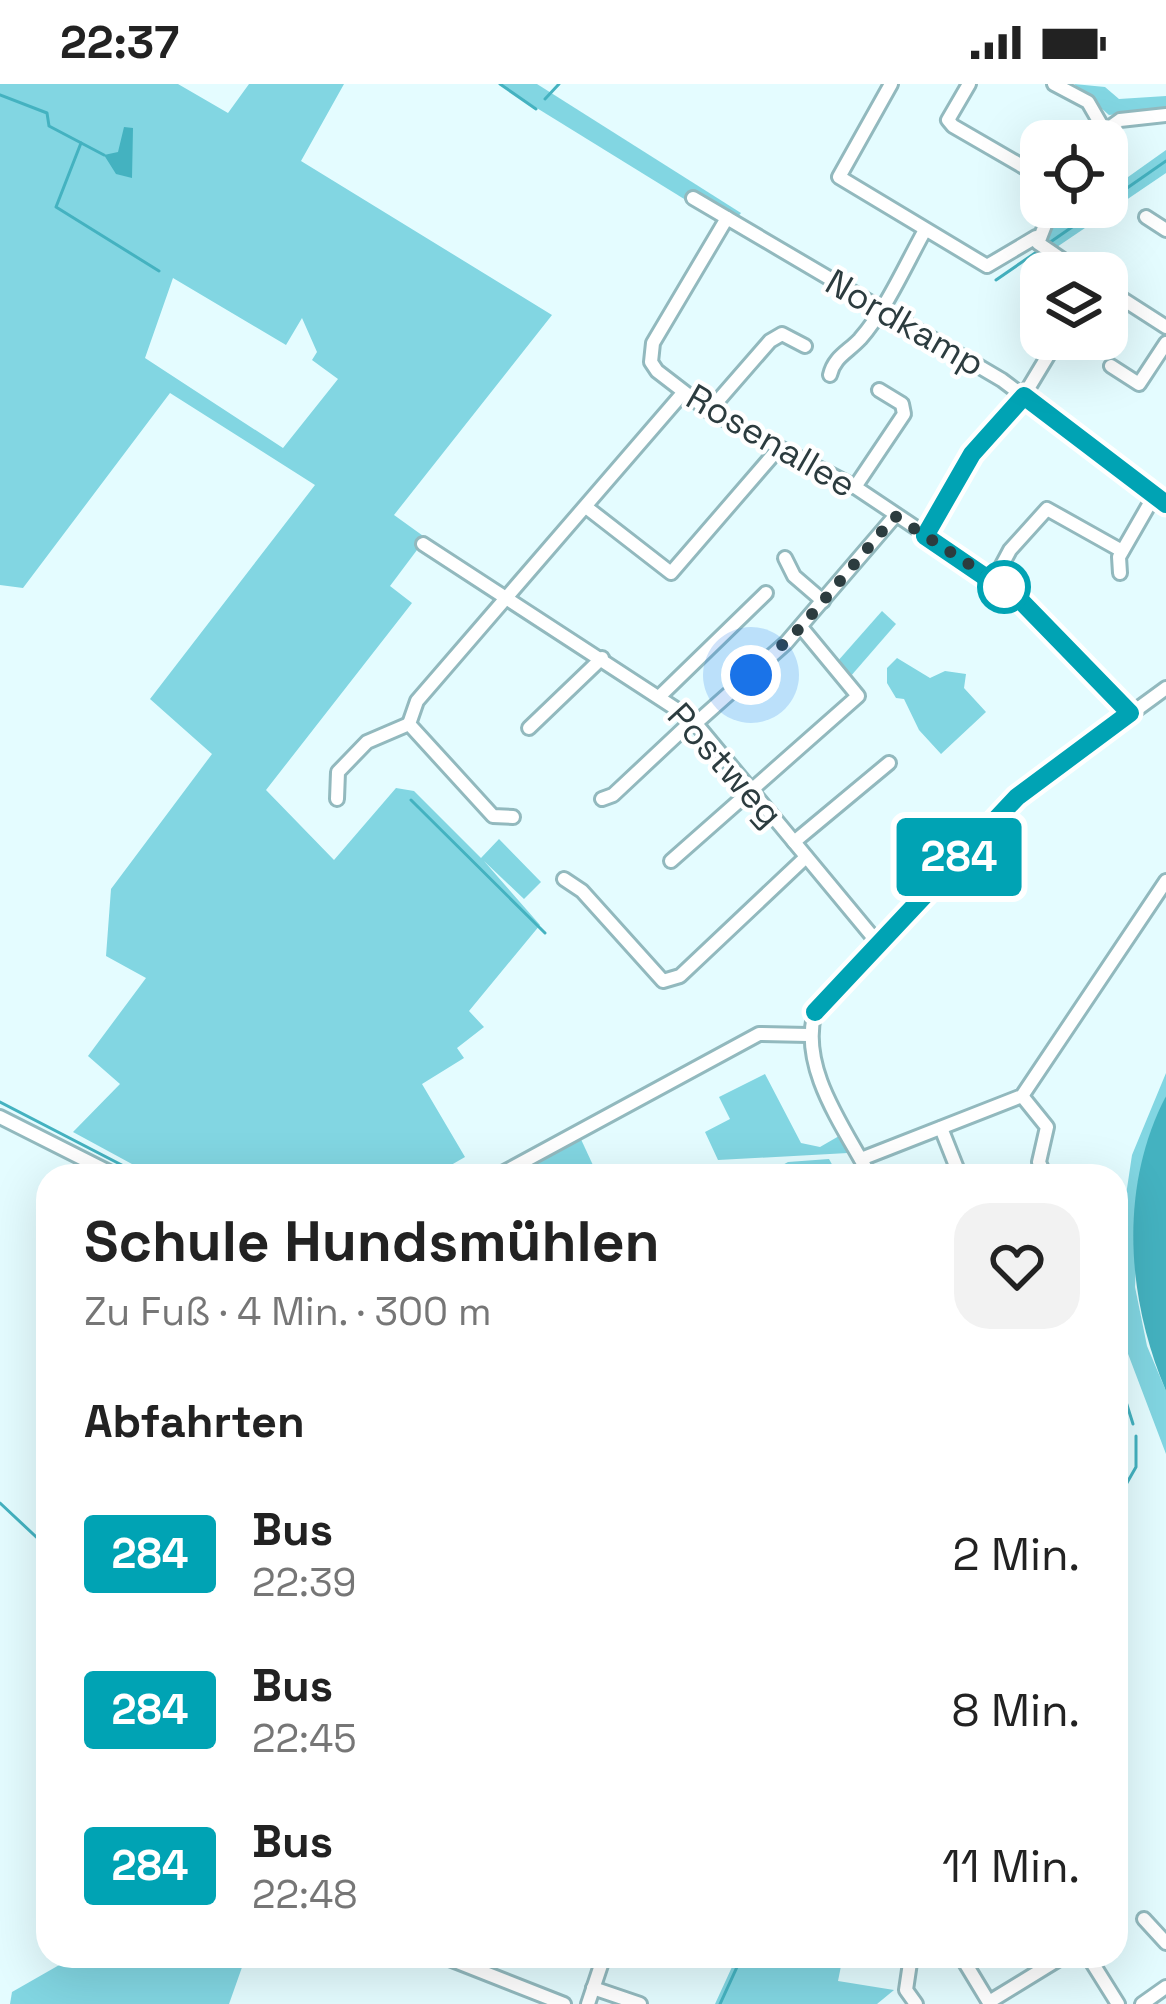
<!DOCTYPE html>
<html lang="de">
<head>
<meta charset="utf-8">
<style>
  :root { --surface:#fff; --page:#f2f2f2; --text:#222; --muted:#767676 }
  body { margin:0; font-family:"Space Grotesk",sans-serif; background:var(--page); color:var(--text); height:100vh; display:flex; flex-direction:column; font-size:45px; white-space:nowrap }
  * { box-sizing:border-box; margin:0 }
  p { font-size:39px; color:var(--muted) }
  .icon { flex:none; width:66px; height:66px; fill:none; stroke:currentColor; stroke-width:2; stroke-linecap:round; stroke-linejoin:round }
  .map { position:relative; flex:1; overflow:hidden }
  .drawer { position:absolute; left:36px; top:1080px; width:1092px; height:804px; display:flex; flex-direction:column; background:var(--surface); border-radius:36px; box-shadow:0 12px 48px #0002 }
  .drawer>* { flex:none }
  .badge { padding:0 24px; border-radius:9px; font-size:42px; line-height:78px }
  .tools { position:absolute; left:1020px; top:36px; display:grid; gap:24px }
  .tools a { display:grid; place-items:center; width:108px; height:108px; border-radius:24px; background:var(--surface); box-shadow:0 12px 48px #0002; font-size:60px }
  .you { position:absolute; width:60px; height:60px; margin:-30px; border:9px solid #fff; border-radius:50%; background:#1a73e8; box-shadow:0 0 0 18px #1a73e833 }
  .map>.badge { position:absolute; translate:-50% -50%; box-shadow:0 0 0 6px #fff }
  h2 { padding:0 48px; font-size:45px; line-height:108px }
  .round { display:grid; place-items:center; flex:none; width:126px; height:126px; border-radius:36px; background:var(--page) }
  .overview { display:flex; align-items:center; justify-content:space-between; height:204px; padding:0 48px }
  h1 { font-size:57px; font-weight:600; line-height:90px }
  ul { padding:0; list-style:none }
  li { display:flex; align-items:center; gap:36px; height:156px; padding:0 48px }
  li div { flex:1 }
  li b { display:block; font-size:45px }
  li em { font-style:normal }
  li .badge { min-width:132px; font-weight:700; text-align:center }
  .status { display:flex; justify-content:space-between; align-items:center; height:84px; padding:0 60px; background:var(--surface); direction:ltr }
  .status svg { height:33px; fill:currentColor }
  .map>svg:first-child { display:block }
</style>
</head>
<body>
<div class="status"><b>22:37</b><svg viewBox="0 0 49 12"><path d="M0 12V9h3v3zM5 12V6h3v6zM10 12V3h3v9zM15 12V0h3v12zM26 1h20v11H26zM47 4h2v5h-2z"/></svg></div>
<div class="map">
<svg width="1166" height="1920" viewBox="0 0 1166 1920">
  <rect width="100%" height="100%" fill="#e4fcff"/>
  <g fill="#82d6e2" fill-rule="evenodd">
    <path d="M 0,0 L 178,0 L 228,29 L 249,0 L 344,0 L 301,77 L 552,231 L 394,431 L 426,454 L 390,502 L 412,519 L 266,706 L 334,776 L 396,704 L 414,707 L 481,774 L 499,755 L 541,798 L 524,815 L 484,777 L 540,841 L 469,927 L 484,943 L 457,964 L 464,974 L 422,1000 L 465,1073 L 432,1092 L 154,1092 L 73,1048 L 120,1000 L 88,972 L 146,894 L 106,872 L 111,805 L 212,670 L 150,615 L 315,401 L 170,309 L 23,504 L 0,501 ZM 173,194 L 286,261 L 302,234 L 317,268 L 312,276 L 338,295 L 283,364 L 145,274 Z"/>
    <path d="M 498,0 L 537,0 L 741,129 L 736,135 L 689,118 Z"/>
    <path d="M 1074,0 L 1105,3 L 1119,15 L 1166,12 L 1166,25 L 1109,31 Z"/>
    <path d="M 1166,66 L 1166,89 L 1054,165 L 1044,159 L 1057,123 L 1107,123 L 1107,108 Z"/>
    <path d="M 882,527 L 896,540 L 850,593 L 837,578 Z"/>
    <path d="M 897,574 L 930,594 L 945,587 L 966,590 L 964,604 L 986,628 L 941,670 L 919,646 L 904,615 L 896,614 L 887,599 L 887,584 Z"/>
    <path d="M 1166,989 L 1166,1012 L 1140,1091 L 1135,1203 L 1147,1262 L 1166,1307 L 1166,1370 L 1122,1254 L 1126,1111 L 1132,1071 Z"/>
    <path d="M 765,990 L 801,1059 L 820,1063 L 839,1052 L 848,1069 L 718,1076 L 705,1048 L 730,1035 L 719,1013 Z"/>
    <path d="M 579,1051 L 598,1092 L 505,1092 Z"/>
    <path d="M 829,1075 L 834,1084 L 857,1092 L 763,1092 L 788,1078 Z"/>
    <path d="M 75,1872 L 246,1872 L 229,1920 L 10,1920 L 12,1908 Z"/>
    <path d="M 737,1872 L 843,1872 L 838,1897 L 894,1906 L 877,1920 L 715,1920 Z"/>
  </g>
  <g fill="#44b2c0">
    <path d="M 124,43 L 133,44 L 132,94 L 116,90 L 104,71 L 118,68 Z"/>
    <path d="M 1166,1012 L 1166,1307 C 1127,1215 1118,1104 1166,1012 Z"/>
  </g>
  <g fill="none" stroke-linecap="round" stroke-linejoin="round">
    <g stroke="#44b2c0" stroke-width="3">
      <path d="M 500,0 L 536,25"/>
      <path d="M 0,11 L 47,29 L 49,42 L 104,71"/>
      <path d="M 545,15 L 559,0"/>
      <path d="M 81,59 L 56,123 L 159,187"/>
      <path d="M 1107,118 L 1166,77"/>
      <path d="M 1049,159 L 1101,123"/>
      <path d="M 996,196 L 1038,167"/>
      <path d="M 411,716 L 545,849"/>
      <path d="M 0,1018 L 143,1092"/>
      <path d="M 1116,1286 L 1133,1340"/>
      <path d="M 1116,1418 L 1136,1383 L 1136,1352"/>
      <path d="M 0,1419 L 48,1464"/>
      <path d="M 720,1920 L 742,1872"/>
    </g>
    <defs>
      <g id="minor">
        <path d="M 891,0 L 839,93 L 987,182 L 1036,153"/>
        <path d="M 969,0 L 948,36 L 953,42 L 1041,93"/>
        <path d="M 1054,0 L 1088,18 L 1103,44"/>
        <path d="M 1091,57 L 1120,36 L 1166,31"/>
        <path d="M 693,114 L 1002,296 L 1166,420"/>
        <path d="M 1052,123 L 1038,159 L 1082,189"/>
        <path d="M 1146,133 L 1166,146"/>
        <path d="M 727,134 L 653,259 L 651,278 L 657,287 L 709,327 L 855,403 L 994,496 L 1130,629"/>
        <path d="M 1107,205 L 1166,243"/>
        <path d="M 1111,282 L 1139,300 L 1166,259"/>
        <path d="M 830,291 C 834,273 848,268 860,255 C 887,224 905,182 925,146"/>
        <path d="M 709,327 L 770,257 L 782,250 L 805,262"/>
        <path d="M 855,403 L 904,330 L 902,320 L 879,306"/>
        <path d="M 586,423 L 671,489 L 779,364"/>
        <path d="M 925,453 L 972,370 L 1017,323 L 1058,255"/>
        <path d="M 423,460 L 693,636 L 877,858"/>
        <path d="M 785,474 L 794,492 L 823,517"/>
        <path d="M 1120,489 L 1119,473 L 1154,412"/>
        <path d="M 994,496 L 1010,466 L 1047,425 L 1122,467"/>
        <path d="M 661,611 L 766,509"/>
        <path d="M 696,639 L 786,559 L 895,432"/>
        <path d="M 529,644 L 602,574"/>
        <path d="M 337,715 L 338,688 L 367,658 L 409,640"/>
        <path d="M 602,715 L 613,711 L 693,636"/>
        <path d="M 513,733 L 493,732 L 409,640 L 417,617 L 683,309"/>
        <path d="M 794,758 L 889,679"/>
        <path d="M 671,777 L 858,612 L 801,543"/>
        <path d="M 564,795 L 582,807 L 663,897 L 680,892 L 806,773"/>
        <path d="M 1022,1012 L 1047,1043 L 1039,1078 L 1045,1092"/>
        <path d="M 0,1033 L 117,1092"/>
        <path d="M 941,1044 L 960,1092"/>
        <path d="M 861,1075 L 1022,1012 L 1166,797"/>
        <path d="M 497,1092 L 759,950 L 808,951"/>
        <path d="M 870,1092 C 844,1043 799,984 815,928 L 1017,713 L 1166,604"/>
        <path d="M 1144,1835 L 1166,1859"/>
        <path d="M 442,1872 L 564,1920"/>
        <path d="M 911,1872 L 906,1906 L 916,1920"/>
        <path d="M 961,1872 L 990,1920"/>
        <path d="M 1088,1872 L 1118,1920"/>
        <path d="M 593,1904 L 640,1920"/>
        <path d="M 989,1918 L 1064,1872"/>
        <path d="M 588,1920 L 604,1872"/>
        <path d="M 1142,1920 L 1166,1903"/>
      </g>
    </defs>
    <use href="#minor" stroke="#92b9be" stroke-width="18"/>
    <use href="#minor" stroke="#fff" stroke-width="12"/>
  </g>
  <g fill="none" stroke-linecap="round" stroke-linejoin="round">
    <defs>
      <path id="line" d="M 815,928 L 1017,713 L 1130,629 L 1022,518 L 925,452 L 972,370 L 1024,312 L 1166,420"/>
    </defs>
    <use href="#line" stroke="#fff" stroke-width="27"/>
    <use href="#line" stroke="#00a3b4" stroke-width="18"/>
    <path stroke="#2c3c3f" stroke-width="12" stroke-dasharray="0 21.6" d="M 751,591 L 801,543 L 895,432 L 1004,503"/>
  </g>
  <circle fill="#fff" stroke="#00a3b4" stroke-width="6" cx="1004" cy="503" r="24"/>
  <g text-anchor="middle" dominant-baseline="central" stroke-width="9" stroke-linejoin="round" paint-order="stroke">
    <g font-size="36" fill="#2c3c3f" stroke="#fff">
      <text transform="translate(905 239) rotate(30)">Nordkamp</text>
      <text transform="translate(771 357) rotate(30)">Rosenallee</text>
      <text transform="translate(725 681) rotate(48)">Postweg</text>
    </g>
  </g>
</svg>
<div class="tools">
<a><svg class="icon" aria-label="locate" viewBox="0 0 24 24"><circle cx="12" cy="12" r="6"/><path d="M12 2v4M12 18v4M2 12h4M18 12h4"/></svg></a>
<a><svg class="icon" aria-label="layers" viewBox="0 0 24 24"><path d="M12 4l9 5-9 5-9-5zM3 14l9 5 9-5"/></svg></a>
</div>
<div class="you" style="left:751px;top:591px"></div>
<b class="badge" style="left:959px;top:773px;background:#00a3b4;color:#fff">284</b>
<section class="drawer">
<div class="overview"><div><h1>Schule Hundsmühlen</h1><p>Zu Fuß · 4 Min. · 300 m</p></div><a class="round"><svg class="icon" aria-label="heart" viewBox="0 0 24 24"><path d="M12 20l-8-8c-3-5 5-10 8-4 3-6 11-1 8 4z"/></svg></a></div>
<h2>Abfahrten</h2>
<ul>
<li><span class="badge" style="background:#00a3b4;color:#fff">284</span><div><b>Bus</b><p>22:39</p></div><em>2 Min.</em></li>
<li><span class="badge" style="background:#00a3b4;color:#fff">284</span><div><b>Bus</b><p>22:45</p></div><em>8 Min.</em></li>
<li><span class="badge" style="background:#00a3b4;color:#fff">284</span><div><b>Bus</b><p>22:48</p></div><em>11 Min.</em></li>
</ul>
</section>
</div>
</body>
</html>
